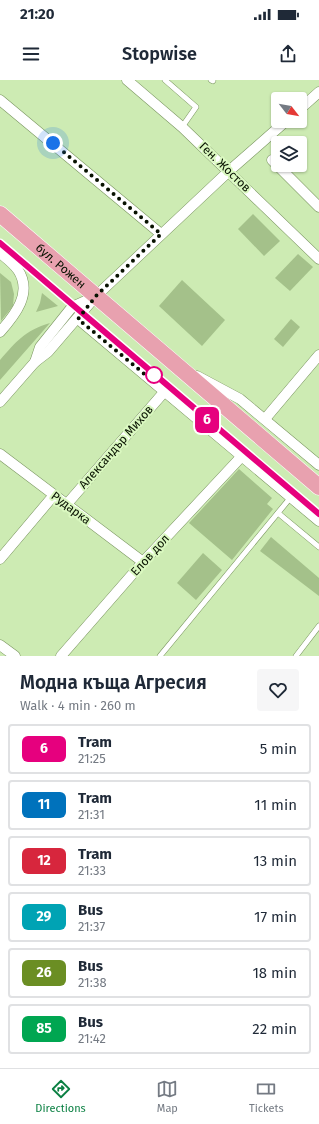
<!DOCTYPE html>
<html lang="en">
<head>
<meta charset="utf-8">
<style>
  :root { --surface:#fff; --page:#f6f6f7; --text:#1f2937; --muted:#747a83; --line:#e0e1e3; --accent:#0b8043 }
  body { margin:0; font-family:"Fira Sans",sans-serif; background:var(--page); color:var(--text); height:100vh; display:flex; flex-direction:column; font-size:15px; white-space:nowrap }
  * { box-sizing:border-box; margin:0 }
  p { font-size:13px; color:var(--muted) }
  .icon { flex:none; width:22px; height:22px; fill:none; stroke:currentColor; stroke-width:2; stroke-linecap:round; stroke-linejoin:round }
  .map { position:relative; height:576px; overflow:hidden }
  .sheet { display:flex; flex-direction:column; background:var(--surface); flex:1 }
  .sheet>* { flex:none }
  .badge { padding:0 8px; border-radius:6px; font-size:14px; line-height:26px }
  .needle { width:26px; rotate:121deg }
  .fabs { position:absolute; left:271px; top:12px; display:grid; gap:8px }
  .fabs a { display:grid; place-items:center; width:36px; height:36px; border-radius:4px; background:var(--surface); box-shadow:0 1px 3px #0004; font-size:20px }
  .you { position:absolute; width:20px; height:20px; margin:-10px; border:3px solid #fff; border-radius:50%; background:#1a73e8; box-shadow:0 0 0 6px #1a73e833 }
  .map>.badge { position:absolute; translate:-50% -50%; box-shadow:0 0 0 2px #fff }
  .round { display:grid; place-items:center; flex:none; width:42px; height:42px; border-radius:4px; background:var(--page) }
  .summary { display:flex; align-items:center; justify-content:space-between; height:68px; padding:0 20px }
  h1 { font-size:19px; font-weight:600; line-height:30px }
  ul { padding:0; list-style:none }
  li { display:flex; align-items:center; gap:12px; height:50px; margin:0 8px 6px; padding:0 12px; border:2px solid var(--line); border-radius:4px }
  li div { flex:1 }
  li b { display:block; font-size:15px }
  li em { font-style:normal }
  li .badge { min-width:44px; font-weight:700; text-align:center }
  .status { display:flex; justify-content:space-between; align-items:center; height:28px; padding:0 20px; background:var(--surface); direction:ltr }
  .status svg { height:11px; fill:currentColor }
  header { display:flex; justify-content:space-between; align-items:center; height:52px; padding:0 20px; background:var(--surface); font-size:18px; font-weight:600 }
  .menu { display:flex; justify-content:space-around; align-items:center; height:56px; border-top:1px solid var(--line); background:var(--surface); font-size:11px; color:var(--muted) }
  .menu a { display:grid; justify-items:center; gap:2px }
  .menu .active { color:var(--accent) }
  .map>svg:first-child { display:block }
</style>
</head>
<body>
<div class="status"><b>21:20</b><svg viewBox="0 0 49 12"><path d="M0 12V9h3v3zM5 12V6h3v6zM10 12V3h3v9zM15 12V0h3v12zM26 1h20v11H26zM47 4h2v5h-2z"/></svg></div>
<header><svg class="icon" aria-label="menu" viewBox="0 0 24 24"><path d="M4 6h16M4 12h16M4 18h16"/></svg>Stopwise<svg class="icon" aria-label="share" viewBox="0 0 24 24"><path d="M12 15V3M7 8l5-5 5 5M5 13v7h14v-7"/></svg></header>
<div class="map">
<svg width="319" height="576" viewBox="0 0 319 576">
  <rect width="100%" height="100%" fill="#cdebb3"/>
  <g fill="#a4c18a">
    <path d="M 253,134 L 280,161 L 264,176 L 238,149 Z"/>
    <path d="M 298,174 L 313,187 L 290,211 L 275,198 Z"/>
    <path d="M 0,193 L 11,202 L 14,214 L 13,226 L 1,241 Z"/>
    <path d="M 182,200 L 225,240 L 202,266 L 159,226 Z"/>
    <path d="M 42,213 L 58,226 L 36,232 L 40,223 Z"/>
    <path d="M 291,239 L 300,247 L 283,267 L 274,259 Z"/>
    <path d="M 50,243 L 0,300 L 0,280 C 17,261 24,251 50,243 Z"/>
    <path d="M 239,389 L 272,418 L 267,424 L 273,429 L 232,480 L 189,443 Z"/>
    <path d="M 271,457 L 319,498 L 319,516 L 260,471 Z"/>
    <path d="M 203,473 L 222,490 L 196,520 L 177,503 Z"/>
  </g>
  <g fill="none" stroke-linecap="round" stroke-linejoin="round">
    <defs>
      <g id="lane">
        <path d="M 165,0 L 196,27 L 182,47"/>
        <path d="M 211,0 L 213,1"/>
        <path d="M 278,433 L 319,467"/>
        <path d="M 160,576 L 291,417"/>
        <path d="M 296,576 L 319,546"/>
      </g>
      <g id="street">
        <path d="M 127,0 L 182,47 L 319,179"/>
        <path d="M 0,20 L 161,154"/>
        <path d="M 300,29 L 319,12"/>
        <path d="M 272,80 L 319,127"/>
        <path d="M 0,173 C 6,178 13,183 18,190 C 33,213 15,235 0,252"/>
        <path d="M 78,239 L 319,441"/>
        <path d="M 35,282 L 40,267 L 72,227 L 94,217"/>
        <path d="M 197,296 L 240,319 L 319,385"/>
        <path d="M 0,322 L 35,282 L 48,272 L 96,216 L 229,91 L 286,41"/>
        <path d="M 265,339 L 319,275"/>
        <path d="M 0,374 L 143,482"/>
        <path d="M 67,424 L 165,311"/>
        <path d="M 0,479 L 54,415"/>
        <path d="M 0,565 L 15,576"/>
        <path d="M 61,576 L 143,482 L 242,376"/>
      </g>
      <g id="primary">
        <path id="s1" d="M 0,134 L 319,407"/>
      </g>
    </defs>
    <use href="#lane" stroke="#7a9560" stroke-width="6"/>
    <use href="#street" stroke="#7a9560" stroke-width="11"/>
    <use href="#primary" stroke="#fff" stroke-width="17"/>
    <use href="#lane" stroke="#fff" stroke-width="5"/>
    <use href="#street" stroke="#fff" stroke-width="10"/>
    <use href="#primary" stroke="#e8a1af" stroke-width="16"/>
    <path stroke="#2a3820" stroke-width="1" d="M 0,163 L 319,434"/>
  </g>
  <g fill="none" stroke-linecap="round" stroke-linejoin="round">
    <defs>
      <path id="line" d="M 0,163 L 319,434"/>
    </defs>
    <use href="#line" stroke="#fff" stroke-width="9"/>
    <use href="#line" stroke="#e6007e" stroke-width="6"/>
    <path stroke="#081201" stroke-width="4" stroke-dasharray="0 7.2" d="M 53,63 L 161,154 L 96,216 L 78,239 L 154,302 L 154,295"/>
  </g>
  <circle fill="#fff" stroke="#e6007e" stroke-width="2" cx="154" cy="295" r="8"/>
  <g text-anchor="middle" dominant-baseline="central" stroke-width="4" stroke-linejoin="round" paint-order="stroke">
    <g font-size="12" fill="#081201" stroke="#daf8c0">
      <text transform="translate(225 87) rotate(44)">Ген. Жостов</text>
      <text stroke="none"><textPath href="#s1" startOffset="80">бул. Рожен</textPath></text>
      <text transform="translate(116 367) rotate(-49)">Александър Михов</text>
      <text transform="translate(71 428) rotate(37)">Рударка</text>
      <text transform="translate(150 475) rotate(-48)">Елов дол</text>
    </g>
  </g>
</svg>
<div class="fabs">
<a><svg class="needle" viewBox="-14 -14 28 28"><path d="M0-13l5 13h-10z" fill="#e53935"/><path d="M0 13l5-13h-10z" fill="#747a83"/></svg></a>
<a><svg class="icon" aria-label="layers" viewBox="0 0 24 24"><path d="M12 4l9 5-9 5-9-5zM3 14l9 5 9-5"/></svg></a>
</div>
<div class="you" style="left:53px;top:63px"></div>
<b class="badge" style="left:207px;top:340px;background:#e6007e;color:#fff">6</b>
</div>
<section class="sheet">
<div class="summary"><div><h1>Модна къща Агресия</h1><p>Walk · 4 min · 260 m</p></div><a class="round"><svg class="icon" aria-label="heart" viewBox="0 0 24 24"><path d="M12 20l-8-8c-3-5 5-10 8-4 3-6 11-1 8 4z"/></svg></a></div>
<ul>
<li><span class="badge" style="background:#e6007e;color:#fff">6</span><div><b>Tram</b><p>21:25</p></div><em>5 min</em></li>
<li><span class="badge" style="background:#0072bc;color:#fff">11</span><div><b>Tram</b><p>21:31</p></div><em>11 min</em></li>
<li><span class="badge" style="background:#d7263d;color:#fff">12</span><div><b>Tram</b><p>21:33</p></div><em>13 min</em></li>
<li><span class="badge" style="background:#00a3b4;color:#fff">29</span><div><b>Bus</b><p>21:37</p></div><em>17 min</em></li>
<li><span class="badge" style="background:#6b8e23;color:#fff">26</span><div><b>Bus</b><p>21:38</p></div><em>18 min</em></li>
<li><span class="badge" style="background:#00a651;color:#fff">85</span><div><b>Bus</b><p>21:42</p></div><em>22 min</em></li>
</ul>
</section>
<nav class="menu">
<a class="active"><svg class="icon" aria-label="directions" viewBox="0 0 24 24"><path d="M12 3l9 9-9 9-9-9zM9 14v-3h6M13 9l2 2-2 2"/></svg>Directions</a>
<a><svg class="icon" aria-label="map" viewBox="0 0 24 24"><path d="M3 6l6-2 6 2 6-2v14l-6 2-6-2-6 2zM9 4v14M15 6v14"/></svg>Map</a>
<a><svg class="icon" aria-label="tickets" viewBox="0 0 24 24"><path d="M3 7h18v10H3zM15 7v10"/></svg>Tickets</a>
</nav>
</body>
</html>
